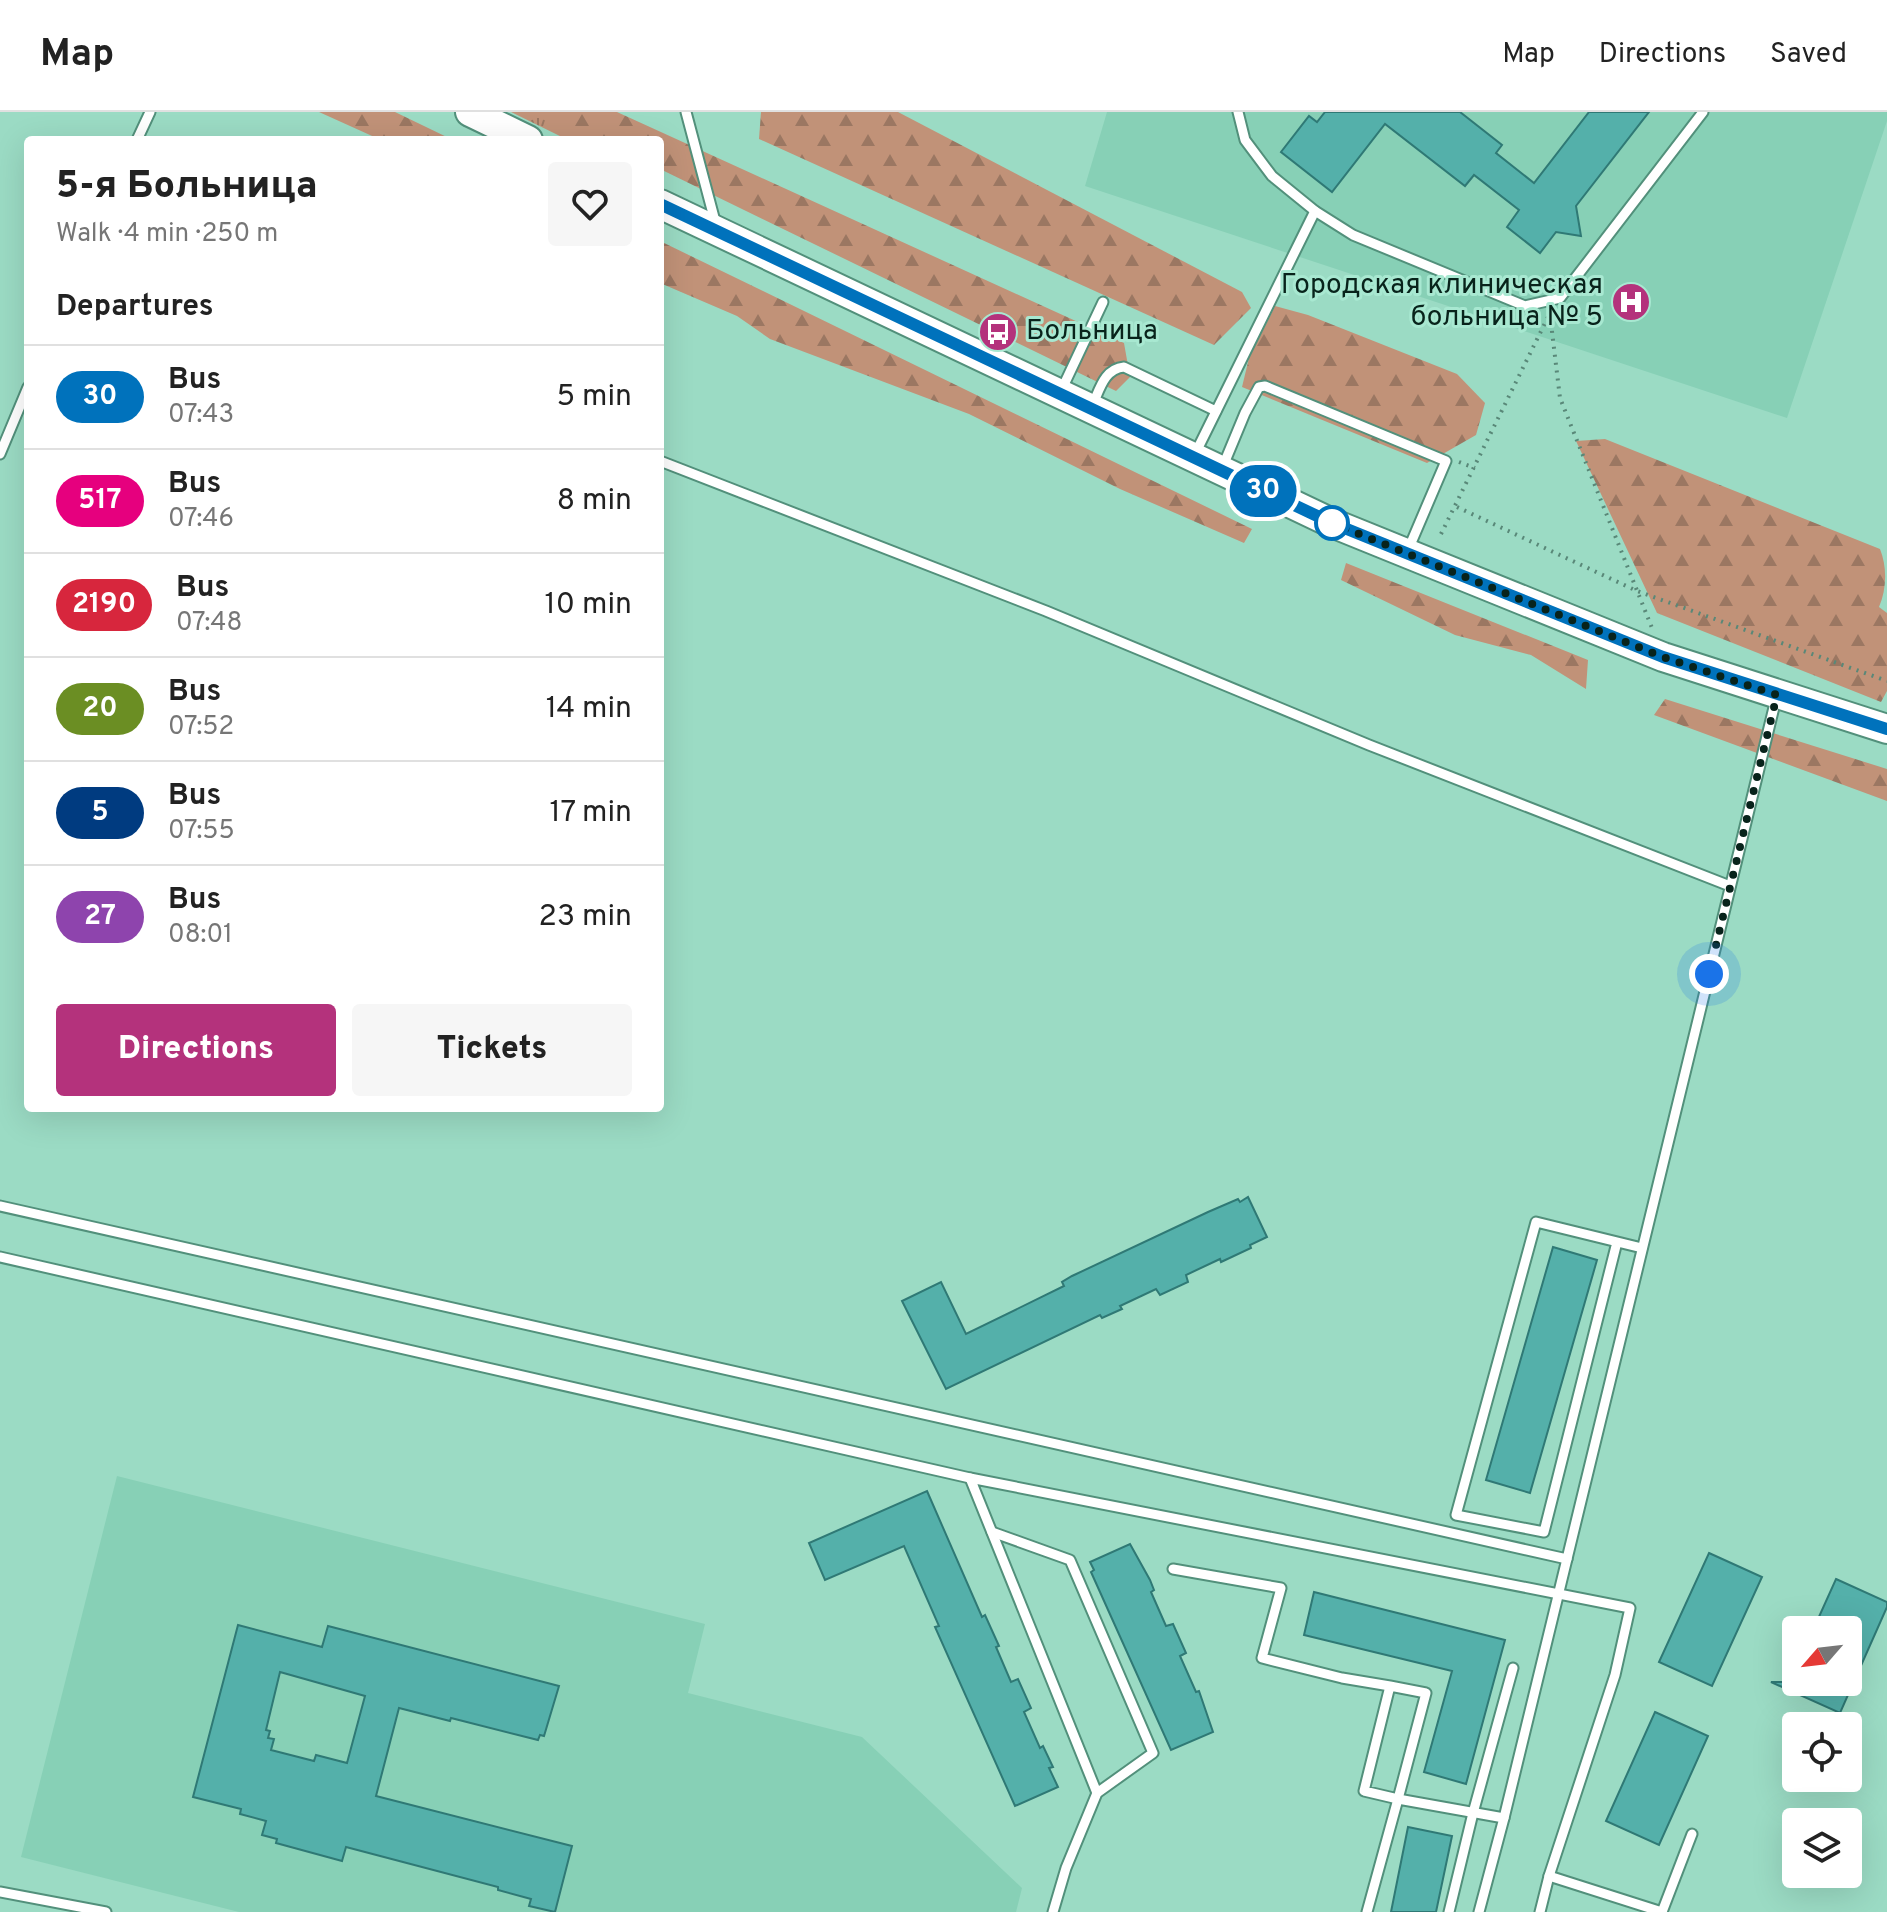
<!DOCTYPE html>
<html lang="en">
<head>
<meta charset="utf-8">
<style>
  :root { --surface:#fff; --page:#f6f6f6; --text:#222; --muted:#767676; --line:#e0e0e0; --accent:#b4327c }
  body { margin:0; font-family:Overpass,sans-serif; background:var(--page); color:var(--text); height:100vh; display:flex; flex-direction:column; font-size:30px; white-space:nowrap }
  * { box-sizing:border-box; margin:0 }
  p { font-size:26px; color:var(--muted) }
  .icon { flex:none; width:44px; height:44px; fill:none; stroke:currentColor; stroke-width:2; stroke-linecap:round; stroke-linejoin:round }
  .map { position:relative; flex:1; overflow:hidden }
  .sheet { position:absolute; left:24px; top:24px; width:640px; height:976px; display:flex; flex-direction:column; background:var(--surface); border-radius:8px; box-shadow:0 8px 32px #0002 }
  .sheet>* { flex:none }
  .badge { padding:0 16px; border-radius:26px; font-size:28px; line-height:52px }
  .needle { width:52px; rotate:242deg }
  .fabs { position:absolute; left:1782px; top:1504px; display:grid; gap:16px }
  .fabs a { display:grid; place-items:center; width:80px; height:80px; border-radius:8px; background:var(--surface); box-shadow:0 8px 32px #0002; font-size:40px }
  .you { position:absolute; width:40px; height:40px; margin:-20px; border:6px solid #fff; border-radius:50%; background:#1a73e8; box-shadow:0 0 0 12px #1a73e833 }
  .map>.badge { position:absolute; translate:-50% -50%; box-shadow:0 0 0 4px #fff }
  h2 { padding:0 32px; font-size:30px; line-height:72px }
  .round { display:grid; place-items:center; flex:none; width:84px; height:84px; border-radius:8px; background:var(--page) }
  .head { display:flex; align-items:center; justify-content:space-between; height:136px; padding:0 32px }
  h1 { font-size:38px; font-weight:800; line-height:60px }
  .cta { display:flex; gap:16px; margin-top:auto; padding:16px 32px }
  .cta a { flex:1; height:92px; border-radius:8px; background:var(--accent); color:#fff; font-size:32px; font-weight:800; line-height:92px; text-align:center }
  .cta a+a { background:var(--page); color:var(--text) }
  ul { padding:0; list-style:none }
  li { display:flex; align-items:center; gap:24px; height:104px; padding:0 32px; border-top:2px solid var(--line) }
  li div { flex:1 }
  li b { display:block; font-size:30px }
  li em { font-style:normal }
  li .badge { min-width:88px; font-weight:700; text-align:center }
  header { display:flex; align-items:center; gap:48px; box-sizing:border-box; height:112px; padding:0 40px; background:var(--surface); border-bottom:2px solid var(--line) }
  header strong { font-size:38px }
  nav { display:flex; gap:44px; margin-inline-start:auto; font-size:28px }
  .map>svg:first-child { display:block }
</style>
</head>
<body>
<header>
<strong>Map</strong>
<nav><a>Map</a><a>Directions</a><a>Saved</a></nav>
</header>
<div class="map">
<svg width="1887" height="1800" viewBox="0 0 1887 1800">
  <defs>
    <pattern id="grass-tufts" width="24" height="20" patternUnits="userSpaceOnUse" patternTransform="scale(2)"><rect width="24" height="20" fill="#c19278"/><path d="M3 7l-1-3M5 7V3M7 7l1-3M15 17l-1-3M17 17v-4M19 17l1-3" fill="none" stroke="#9b7762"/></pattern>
    <pattern id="forest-firs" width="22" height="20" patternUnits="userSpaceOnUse" patternTransform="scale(2)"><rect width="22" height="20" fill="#c19278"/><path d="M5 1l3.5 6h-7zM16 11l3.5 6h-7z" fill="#9b7762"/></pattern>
  </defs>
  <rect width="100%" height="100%" fill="#9bdbc4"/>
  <g fill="#87d0b6">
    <path d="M 1107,0 L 1887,0 L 1887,9 L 1787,306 L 1085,74 Z"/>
    <path d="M 117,1364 L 705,1512 L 688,1581 L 862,1625 L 1022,1776 L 1016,1800 L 239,1800 L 21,1745 Z"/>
  </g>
  <path fill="url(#grass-tufts)" d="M 511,0 L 590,0 L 645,28 L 568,28 Z"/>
  <g fill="url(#forest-firs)">
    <path d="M 319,0 L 395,0 L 453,28 L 381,28 Z"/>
    <path d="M 544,0 L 617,0 L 1124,231 L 1130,265 L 1116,279 L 660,57 L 660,28 L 601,28 Z"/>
    <path d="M 761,0 L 898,0 L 1242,180 L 1251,196 L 1214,233 L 759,27 Z"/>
    <path d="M 660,129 L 1252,417 L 1244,431 L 1120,377 L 969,302 L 770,227 L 737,204 L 660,171 Z"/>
    <path d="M 1275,194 L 1308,203 L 1457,262 L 1485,291 L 1476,323 L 1427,351 L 1242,275 L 1249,246 Z"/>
    <path d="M 1605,327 L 1880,437 C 1887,454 1887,477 1879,495 L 1887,501 L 1887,579 L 1881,590 L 1657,501 L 1576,329 Z"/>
    <path d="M 1346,451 L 1588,548 L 1586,577 L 1531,543 L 1455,523 L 1341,468 Z"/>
    <path d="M 1665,587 L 1887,657 L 1887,689 L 1654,603 Z"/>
  </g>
  <g fill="#54b0aa" stroke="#2f7975" stroke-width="2" fill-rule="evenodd">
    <path d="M 1325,0 L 1460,0 L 1502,33 L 1496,41 L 1534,71 L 1589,0 L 1649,0 L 1576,94 L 1581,124 L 1556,120 L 1540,141 L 1507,115 L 1519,98 L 1474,63 L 1465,74 L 1385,12 L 1332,80 L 1281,40 L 1309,4 L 1317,10 Z"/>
    <path d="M 1248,1085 L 1267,1125 L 1250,1133 L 1251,1136 L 1221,1150 L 1220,1147 L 1186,1163 L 1188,1170 L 1160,1183 L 1156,1177 L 1120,1194 L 1122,1197 L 1102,1206 L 1100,1203 L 946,1277 L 902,1189 L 941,1170 L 966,1222 L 1064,1174 L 1062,1170 L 1072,1164 L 1208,1100 L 1238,1087 L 1240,1090 Z"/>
    <path d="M 1553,1135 L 1597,1148 L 1530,1381 L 1486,1368 Z"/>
    <path d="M 927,1379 L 982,1505 L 985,1503 L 999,1534 L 996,1535 L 1011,1570 L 1018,1567 L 1031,1596 L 1024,1600 L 1040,1636 L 1043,1634 L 1053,1655 L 1049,1656 L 1058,1675 L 1015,1694 L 935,1515 L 939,1514 L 904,1434 L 825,1468 L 809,1431 Z"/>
    <path d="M 1130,1432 L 1150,1468 L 1154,1478 L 1151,1480 L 1166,1514 L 1173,1512 L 1186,1541 L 1180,1544 L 1196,1580 L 1199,1579 L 1213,1620 L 1171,1638 L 1091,1460 L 1094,1458 L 1090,1450 Z"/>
    <path d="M 1709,1441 L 1762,1465 L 1712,1574 L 1659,1550 Z"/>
    <path d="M 1836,1467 L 1887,1490 L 1887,1495 L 1840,1601 L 1771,1570 L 1848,1570 L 1848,1518 L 1813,1518 Z"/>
    <path d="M 1314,1480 L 1505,1528 L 1466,1672 L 1424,1660 L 1452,1559 L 1304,1523 Z"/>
    <path d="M 238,1513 L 322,1535 L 328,1514 L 559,1574 L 544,1624 L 540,1623 L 538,1628 L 451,1606 L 450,1609 L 399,1596 L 376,1684 L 572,1734 L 555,1800 L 529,1794 L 531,1787 L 498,1778 L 498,1775 L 346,1735 L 342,1749 L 276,1731 L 277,1727 L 262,1723 L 266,1709 L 240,1702 L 241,1697 L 193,1685 ZM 280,1560 L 365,1584 L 347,1651 L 316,1643 L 314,1649 L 271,1638 L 274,1627 L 268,1626 L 270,1619 L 266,1618 Z"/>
    <path d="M 1655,1600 L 1708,1624 L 1659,1733 L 1606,1709 Z"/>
    <path d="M 1408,1715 L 1452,1724 L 1436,1800 L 1391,1800 Z"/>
  </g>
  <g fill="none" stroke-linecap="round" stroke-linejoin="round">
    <defs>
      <g id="lane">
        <path d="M 686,0 L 716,113"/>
        <path d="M 1238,0 L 1245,28 L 1272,64 L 1315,99 L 1353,123 L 1525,194 L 1560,186 L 1703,0"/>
        <path d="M 137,28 L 150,0"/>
        <path d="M 1061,279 L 1103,190"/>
        <path d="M 1092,294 C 1100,277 1104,257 1124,255 L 1216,299"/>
        <path d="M 0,342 L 28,275"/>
        <path d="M 1194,344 L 1315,99"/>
        <path d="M 660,349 L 1046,499 L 1369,633 L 1730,774"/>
        <path d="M 1223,354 L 1245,301 L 1259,275 L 1265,274 L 1446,349 L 1408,438"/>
        <path d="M 0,1094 L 1567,1447"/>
        <path d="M 1617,1130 L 1544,1420 L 1456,1403 L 1536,1110 L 1642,1136"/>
        <path d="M 0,1145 L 970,1366"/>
        <path d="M 992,1420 L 1070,1448 L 1153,1641 L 1097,1681 L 1066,1756 L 1053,1800"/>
        <path d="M 1173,1457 L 1281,1476 L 1262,1546 L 1342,1566 L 1390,1574 L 1364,1679 L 1398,1687 L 1426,1581 L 1390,1574"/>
        <path d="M 1097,1681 L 970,1366 L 1630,1496 L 1615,1563 L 1549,1764 L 1540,1800"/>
        <path d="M 1549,1764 L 1662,1800"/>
        <path d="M 0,1780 L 106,1800"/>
        <path d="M 1367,1800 L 1398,1687 L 1504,1706"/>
        <path d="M 1449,1800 L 1473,1701 L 1513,1556"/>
        <path d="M 1479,1800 L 1504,1706 L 1776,587"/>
        <path d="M 1662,1800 L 1692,1722"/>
      </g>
      <g id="primary">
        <path d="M 470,0 L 528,28"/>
        <path d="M 660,92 L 1332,411 L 1663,545 L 1887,617"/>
      </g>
    </defs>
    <use href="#lane" stroke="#52907b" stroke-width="13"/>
    <use href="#primary" stroke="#52907b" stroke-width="32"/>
    <g stroke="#598878" stroke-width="4" stroke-dasharray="2 6" stroke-linecap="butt">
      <path d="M 1550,203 L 1560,286 L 1652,516"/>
      <path d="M 1459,350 L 1475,356"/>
      <path d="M 1457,395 L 1637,479 L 1887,569"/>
      <path d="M 1441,422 L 1549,203"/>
    </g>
    <use href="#lane" stroke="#fff" stroke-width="9"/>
    <use href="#primary" stroke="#fff" stroke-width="28"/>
  </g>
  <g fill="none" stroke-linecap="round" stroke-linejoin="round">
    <defs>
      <path id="line" d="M 660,92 L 1332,411 L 1663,545 L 1887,617"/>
    </defs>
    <use href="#line" stroke="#fff" stroke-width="18"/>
    <use href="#line" stroke="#0072bc" stroke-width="12"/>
    <path stroke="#08231b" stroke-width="8" stroke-dasharray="0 14.4" d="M 1332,411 L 1663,545 L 1777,583 L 1709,862"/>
  </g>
  <defs>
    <symbol id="hospital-disc" viewBox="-11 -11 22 22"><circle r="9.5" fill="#b4327c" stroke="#a8e8d1"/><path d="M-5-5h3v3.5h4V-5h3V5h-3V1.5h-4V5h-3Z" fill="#fff"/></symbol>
    <symbol id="bus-disc" viewBox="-11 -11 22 22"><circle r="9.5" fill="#b4327c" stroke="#a8e8d1"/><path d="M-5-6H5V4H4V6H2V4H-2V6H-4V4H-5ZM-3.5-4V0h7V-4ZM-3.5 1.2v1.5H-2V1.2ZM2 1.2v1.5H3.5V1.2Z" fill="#fff"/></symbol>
  </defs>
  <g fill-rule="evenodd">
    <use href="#hospital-disc" x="1609" y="168" width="44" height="44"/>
    <use href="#bus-disc" x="976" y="198" width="44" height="44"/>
  </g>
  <circle fill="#fff" stroke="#0072bc" stroke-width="4" cx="1332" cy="411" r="16"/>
  <g text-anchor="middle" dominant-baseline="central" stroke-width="6" stroke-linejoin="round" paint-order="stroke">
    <g font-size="28" fill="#08231b" stroke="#a8e8d1" text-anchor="end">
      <text x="1603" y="174">Городская клиническая<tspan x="1603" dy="32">больница № 5</tspan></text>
      <text x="1026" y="220" text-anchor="start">Больница</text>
    </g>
  </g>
</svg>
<div class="fabs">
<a><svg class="needle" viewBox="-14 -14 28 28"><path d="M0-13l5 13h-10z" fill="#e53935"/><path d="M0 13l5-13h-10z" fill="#767676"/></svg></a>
<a><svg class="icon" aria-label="locate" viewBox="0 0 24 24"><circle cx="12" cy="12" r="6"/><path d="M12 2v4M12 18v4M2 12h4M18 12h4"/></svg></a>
<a><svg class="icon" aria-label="layers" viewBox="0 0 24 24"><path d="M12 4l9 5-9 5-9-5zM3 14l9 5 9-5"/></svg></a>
</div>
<div class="you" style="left:1709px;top:862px"></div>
<b class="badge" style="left:1263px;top:379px;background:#0072bc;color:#fff">30</b>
<section class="sheet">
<div class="head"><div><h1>5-я Больница</h1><p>Walk · 4 min · 250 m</p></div><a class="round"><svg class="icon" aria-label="heart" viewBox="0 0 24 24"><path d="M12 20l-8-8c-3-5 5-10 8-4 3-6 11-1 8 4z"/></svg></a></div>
<h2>Departures</h2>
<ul>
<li><span class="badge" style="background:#0072bc;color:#fff">30</span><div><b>Bus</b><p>07:43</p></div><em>5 min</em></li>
<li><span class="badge" style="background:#e6007e;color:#fff">517</span><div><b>Bus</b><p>07:46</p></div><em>8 min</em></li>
<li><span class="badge" style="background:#d7263d;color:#fff">2190</span><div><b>Bus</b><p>07:48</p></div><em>10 min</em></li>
<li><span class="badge" style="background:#6b8e23;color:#fff">20</span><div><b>Bus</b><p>07:52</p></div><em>14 min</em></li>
<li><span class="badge" style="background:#003b80;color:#fff">5</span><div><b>Bus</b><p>07:55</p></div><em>17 min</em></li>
<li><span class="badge" style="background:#8e44ad;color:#fff">27</span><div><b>Bus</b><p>08:01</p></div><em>23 min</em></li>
</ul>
<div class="cta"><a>Directions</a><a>Tickets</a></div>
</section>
</div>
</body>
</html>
